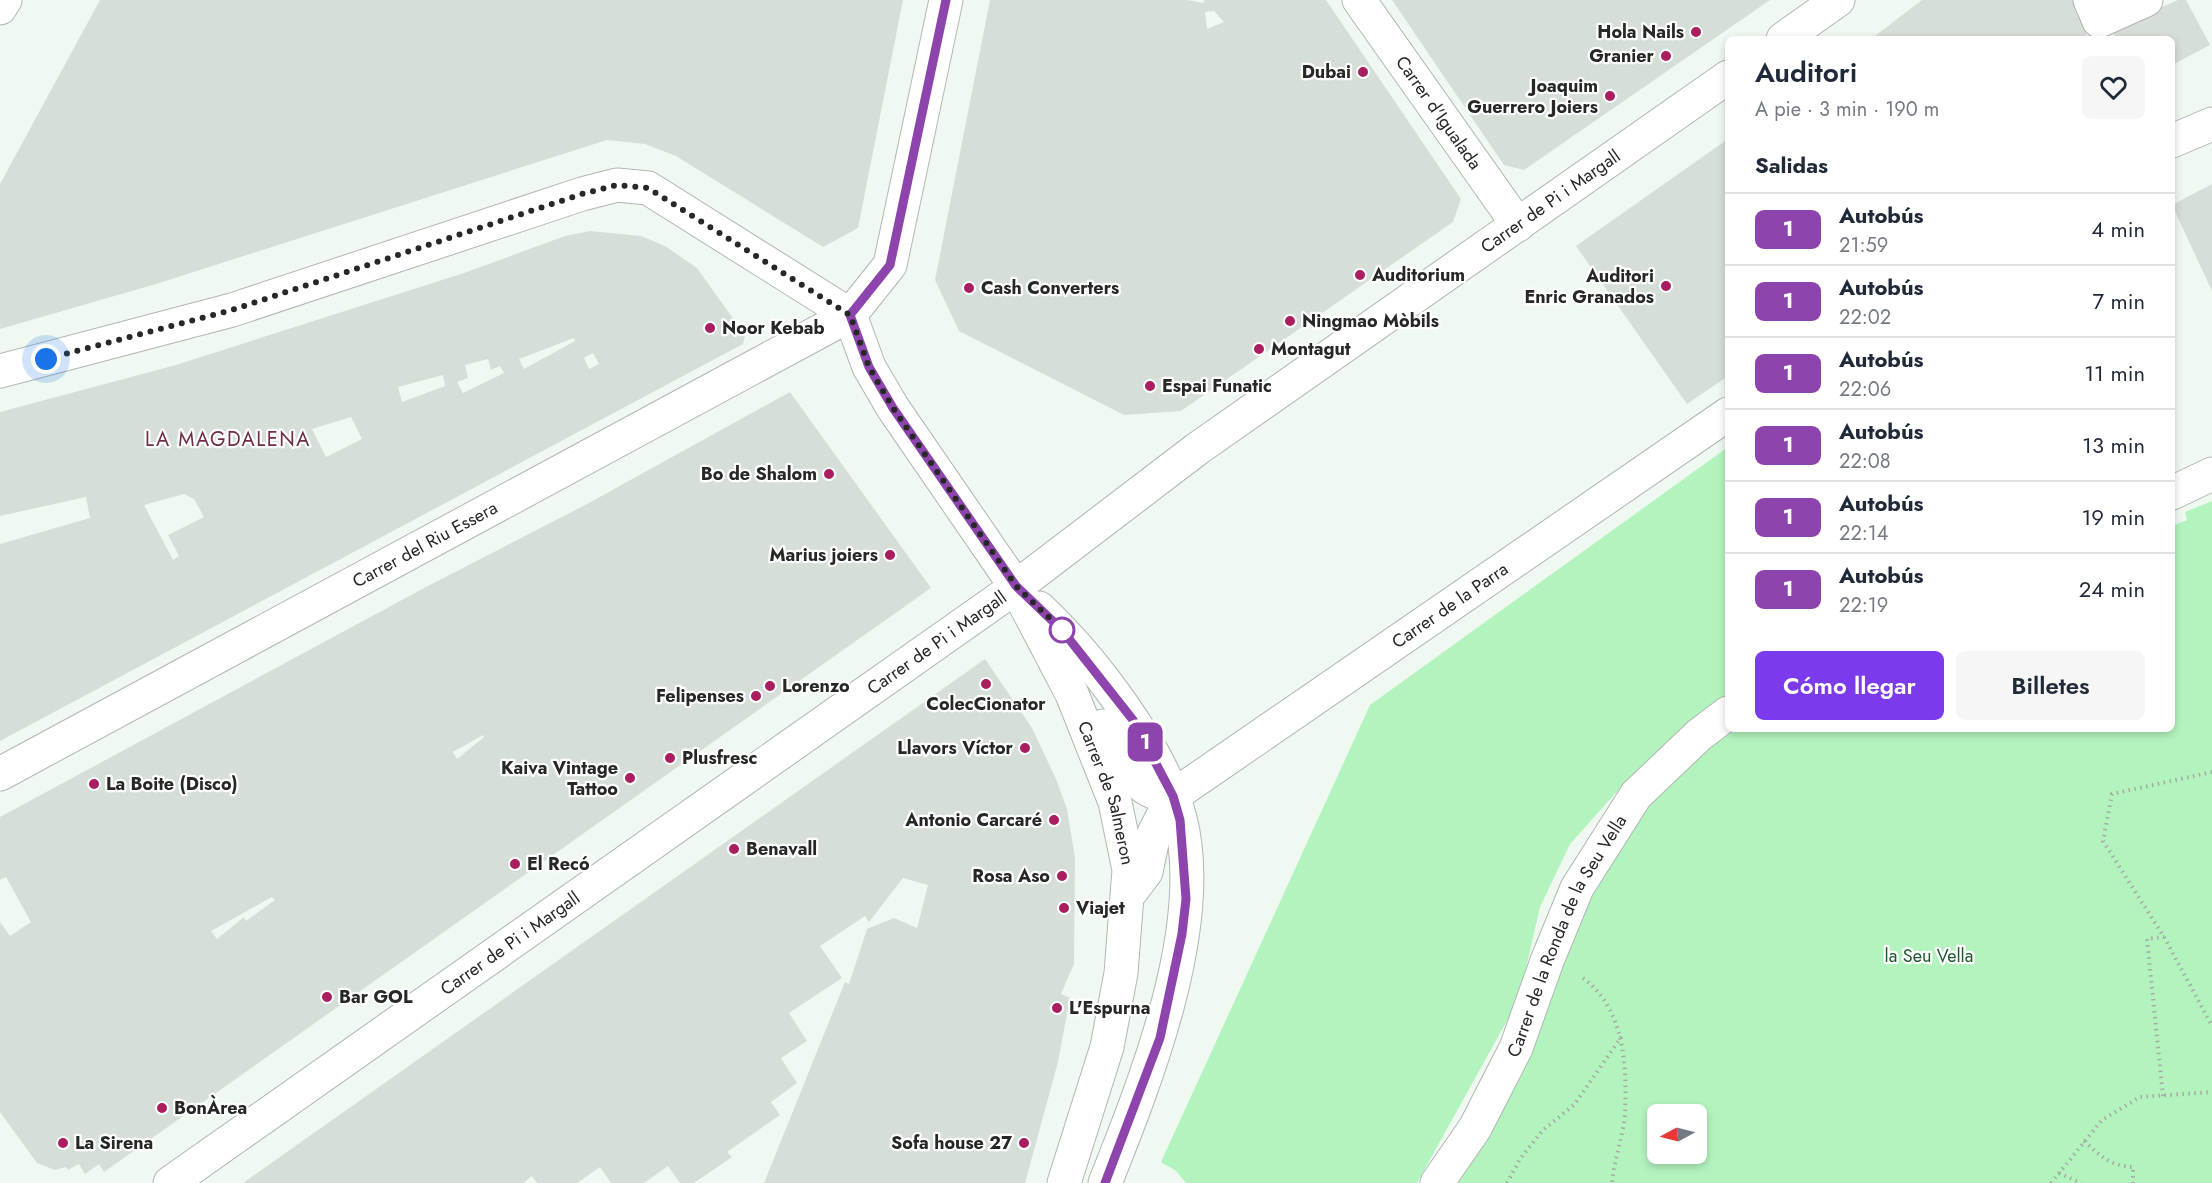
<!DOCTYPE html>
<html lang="es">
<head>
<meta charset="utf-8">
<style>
  :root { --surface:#fff; --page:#f6f6f7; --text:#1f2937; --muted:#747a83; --line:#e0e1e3; --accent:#7c3aed }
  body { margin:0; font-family:Jost,sans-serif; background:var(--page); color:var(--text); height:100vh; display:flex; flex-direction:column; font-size:22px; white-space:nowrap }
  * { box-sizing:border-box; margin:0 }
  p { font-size:20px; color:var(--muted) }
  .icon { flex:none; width:33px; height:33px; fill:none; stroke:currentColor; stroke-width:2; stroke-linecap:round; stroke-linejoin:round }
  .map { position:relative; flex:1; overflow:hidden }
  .details { position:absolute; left:1725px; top:36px; width:450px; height:696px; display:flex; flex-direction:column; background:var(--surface); border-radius:9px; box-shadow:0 3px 9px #0003 }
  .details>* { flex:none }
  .badge { padding:0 12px; border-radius:9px; font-size:21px; line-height:39px }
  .needle { width:39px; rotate:263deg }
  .fabs { position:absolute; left:1647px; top:1104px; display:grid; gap:12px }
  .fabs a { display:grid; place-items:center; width:60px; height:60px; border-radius:9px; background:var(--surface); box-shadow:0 3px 9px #0003; font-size:30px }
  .you { position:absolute; width:30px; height:30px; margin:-15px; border:4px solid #fff; border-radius:50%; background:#1a73e8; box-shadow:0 0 0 9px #1a73e833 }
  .map>.badge { position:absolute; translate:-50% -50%; box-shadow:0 0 0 3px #fff }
  h2 { padding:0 30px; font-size:22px; line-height:54px }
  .round { display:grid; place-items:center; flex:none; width:63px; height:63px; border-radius:9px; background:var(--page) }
  .overview { display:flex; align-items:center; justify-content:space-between; height:102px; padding:0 30px }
  h1 { font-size:28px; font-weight:600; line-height:45px }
  .primary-button { display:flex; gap:12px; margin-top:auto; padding:12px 30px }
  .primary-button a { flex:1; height:69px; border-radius:9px; background:var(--accent); color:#fff; font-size:24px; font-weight:600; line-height:69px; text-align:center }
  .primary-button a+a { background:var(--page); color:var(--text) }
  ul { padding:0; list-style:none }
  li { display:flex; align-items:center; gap:18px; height:72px; padding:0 30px; border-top:2px solid var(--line) }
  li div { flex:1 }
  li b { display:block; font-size:22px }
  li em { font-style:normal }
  li .badge { min-width:66px; font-weight:700; text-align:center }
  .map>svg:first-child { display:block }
</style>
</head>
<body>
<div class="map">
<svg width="2212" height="1183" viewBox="0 0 2212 1183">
  <rect width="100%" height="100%" fill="#f0f9f1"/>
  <g fill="#b3f4be" fill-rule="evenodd">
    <path d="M 1728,447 L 1728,696 L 1687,725 L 1622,786 L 1570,844 L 1540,907 L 1519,999 L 1417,1183 L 1186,1183 L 1176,1171 L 1161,1162 L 1370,705 Z"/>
    <path d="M 2212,501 L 2212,1183 L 1449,1183 L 1586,893 L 1632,819 L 1728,729 L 2172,729 L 2172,526 L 2187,520 L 2185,512 ZM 1658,1114 L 1696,1114 L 1696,1154 L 1658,1154 Z"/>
  </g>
  <g fill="#d6dfd7" fill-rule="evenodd">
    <path d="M 100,0 L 903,0 L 858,228 L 823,247 L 676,156 L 645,144 L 607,140 L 156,284 L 0,329 L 0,184 Z"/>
    <path d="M 990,0 L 1187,0 L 1204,3 L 1204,0 L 1326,0 L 1461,199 L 1453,222 L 1181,411 L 1124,415 L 959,331 L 935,280 ZM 1214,11 L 1224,22 L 1207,29 L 1205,12 Z"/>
    <path d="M 1392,0 L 1770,0 L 1524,170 L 1504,165 Z"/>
    <path d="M 1922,0 L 2074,0 L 2088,39 L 1871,39 Z"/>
    <path d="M 2178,0 L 2186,0 L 2210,45 L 2172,65 L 2172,39 L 2116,39 L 2112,29 Z"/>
    <path d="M 1728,139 L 1728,376 L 1687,404 L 1576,246 Z"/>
    <path d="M 2212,184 L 2212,291 L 2172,205 Z"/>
    <path d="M 590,231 L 641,236 L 665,246 L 697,268 L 745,335 L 743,344 L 0,741 L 0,544 L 90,518 L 86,497 L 0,516 L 0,412 L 176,365 L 464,273 L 565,236 ZM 574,338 L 575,341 L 524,369 L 519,359 ZM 593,353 L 599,364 L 589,369 L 584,358 ZM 488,359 L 491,370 L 500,366 L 504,373 L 463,393 L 457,382 L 468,378 L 465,365 ZM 443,375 L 445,386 L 402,402 L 398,387 ZM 351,417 L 362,439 L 326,457 L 312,429 ZM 184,494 L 194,499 L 204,517 L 168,535 L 179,556 L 173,560 L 144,505 Z"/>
    <path d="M 790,392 L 931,588 L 104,1172 L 99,1164 L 85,1174 L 79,1164 L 68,1170 L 66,1167 L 55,1170 L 37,1163 L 0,1112 L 0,922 L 10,936 L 31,922 L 6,877 L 0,880 L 0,817 L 426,587 L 587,504 ZM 483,735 L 484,737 L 457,759 L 453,752 ZM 272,897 L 275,900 L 246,921 L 244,917 L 217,939 L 211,931 Z"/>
    <path d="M 985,659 L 1032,728 L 1056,779 L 1067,809 L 1075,858 L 1074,964 L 1061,994 L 1070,998 L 1058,1062 L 1025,1183 L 764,1183 L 845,982 L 849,984 L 867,929 L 894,918 L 917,928 L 928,885 L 903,878 L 869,922 L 865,916 L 820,946 L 842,978 L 789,1013 L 807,1041 L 781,1058 L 797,1083 L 771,1102 L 780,1115 L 727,1152 L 732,1157 L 694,1183 L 680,1183 L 668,1166 L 644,1183 L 611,1183 L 600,1167 L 577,1183 L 537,1183 L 532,1176 L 523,1183 L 243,1183 Z"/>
  </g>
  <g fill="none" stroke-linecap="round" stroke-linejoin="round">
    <defs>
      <g id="street">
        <path id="s1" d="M 1359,0 L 1518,225"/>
        <path d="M 2090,0 L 2099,21 L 2146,0"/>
        <path d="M 1783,39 L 1838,0"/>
        <path d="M 2172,141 L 2212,124"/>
        <path id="s2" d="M 850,315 L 869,367 L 893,408 L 1016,587 L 1072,694 L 1115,802 L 1129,870 L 1121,973 L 1107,1047 L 1064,1183"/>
        <path d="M 0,371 L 232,310 L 582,194 L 617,185 L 648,188 L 850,315"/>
        <path d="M 2172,493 L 2212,474"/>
        <path d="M 1039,608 C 1092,658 1161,747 1180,818 C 1208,926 1145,1083 1105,1183"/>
        <path d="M 1103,726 C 1127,755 1128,795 1173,796"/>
        <path id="s3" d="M 0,774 L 850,315 L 890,265 L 946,0"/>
        <path id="s4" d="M 1130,893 L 1146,872 L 1154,833 L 1173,796 L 1728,414"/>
        <path id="s5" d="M 170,1183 L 1016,587 L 1197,449 L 1728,77"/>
        <path id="s6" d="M 1437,1183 L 1475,1128 L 1516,1048 L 1547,961 L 1577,888 L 1636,795 L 1699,735 L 1728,713"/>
      </g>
      <path id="primary" d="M 0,8 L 5,0"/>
    </defs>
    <use href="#street" stroke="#afb7b0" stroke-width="35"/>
    <use href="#primary" stroke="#afb7b0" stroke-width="35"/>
    <g stroke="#a4aba5" stroke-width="4" stroke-dasharray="1.5 4.5" stroke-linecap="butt">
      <path d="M 2212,772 L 2112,794 L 2103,841 L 2164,937 L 2212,1026"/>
      <path d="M 1583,978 C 1625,1009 1627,1066 1625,1114 C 1623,1137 1614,1160 1612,1183"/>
      <path d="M 2163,1096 L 2147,939 L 2164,937"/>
      <path d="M 2084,1141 C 2100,1156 2111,1166 2133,1167 L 2133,1183"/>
      <path d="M 2059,1173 L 2081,1183"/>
      <path d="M 1507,1183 L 1520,1159 L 1543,1130 L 1574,1105 L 1622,1036"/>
      <path d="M 2051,1183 L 2102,1120 L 2140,1097 L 2212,1092"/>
    </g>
    <use href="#street" stroke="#fff" stroke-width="33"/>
    <use href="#primary" stroke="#fff" stroke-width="33"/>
  </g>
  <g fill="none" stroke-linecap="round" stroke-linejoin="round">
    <defs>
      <path id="line" d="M 946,0 L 890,265 L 850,315 L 869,367 L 893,408 L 1016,586 L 1062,630 L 1133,720 L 1173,796 L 1180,820 L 1186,899 L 1182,934 L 1160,1038 L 1105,1183"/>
    </defs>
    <use href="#line" stroke="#fff" stroke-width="14"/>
    <use href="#line" stroke="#8e44ad" stroke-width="9"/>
    <path stroke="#252825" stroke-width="6" stroke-dasharray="0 10.8" d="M 46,359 L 232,310 L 582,194 L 617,185 L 648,188 L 850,315 L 869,367 L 893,408 L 1016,586 L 1062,630"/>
  </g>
  <g fill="#aa1d5e" stroke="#fff" stroke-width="2">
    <circle cx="1696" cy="32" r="6"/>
    <circle cx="1666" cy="56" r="6"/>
    <circle cx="1363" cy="72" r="6"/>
    <circle cx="1610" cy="96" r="6"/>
    <circle cx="1360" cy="275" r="6"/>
    <circle cx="1666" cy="286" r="6"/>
    <circle cx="969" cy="288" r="6"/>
    <circle cx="1290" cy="321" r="6"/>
    <circle cx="710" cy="328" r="6"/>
    <circle cx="1259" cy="349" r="6"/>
    <circle cx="1150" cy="386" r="6"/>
    <circle cx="829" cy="474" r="6"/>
    <circle cx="890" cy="555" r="6"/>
    <circle cx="986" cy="684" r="6"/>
    <circle cx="770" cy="686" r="6"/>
    <circle cx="756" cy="696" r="6"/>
    <circle cx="1025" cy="748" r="6"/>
    <circle cx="670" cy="758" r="6"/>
    <circle cx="630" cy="778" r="6"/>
    <circle cx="94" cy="784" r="6"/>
    <circle cx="1054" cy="820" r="6"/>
    <circle cx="734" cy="849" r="6"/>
    <circle cx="515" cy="864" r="6"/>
    <circle cx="1062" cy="876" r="6"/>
    <circle cx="1064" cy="908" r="6"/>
    <circle cx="327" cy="997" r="6"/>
    <circle cx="1057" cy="1008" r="6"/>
    <circle cx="162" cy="1108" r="6"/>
    <circle cx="63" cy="1143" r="6"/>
    <circle cx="1024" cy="1143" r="6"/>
  </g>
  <circle fill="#fff" stroke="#8e44ad" stroke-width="3" cx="1062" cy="630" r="12"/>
  <g text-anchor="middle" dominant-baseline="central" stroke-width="4.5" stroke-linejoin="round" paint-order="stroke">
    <g font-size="18" font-weight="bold" fill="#252825" stroke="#fff" text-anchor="start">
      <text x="1684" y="32" text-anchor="end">Hola Nails</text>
      <text x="1654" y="56" text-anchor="end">Granier</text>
      <text x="1351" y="72" text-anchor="end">Dubai</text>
      <text x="1598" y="86" text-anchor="end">Joaquim<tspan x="1598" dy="21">Guerrero Joiers</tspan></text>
      <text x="1372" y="275">Auditorium</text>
      <text x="1654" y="276" text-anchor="end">Auditori<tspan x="1654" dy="21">Enric Granados</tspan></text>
      <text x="981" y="288">Cash Converters</text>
      <text x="1302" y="321">Ningmao Mòbils</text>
      <text x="722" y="328">Noor Kebab</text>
      <text x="1271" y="349">Montagut</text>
      <text x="1162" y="386">Espai Funatic</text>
      <text x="817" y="474" text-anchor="end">Bo de Shalom</text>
      <text x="878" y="555" text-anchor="end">Marius joiers</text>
      <text x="782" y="686">Lorenzo</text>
      <text x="744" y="696" text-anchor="end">Felipenses</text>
      <text x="986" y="704" text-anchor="middle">ColecCionator</text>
      <text x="1013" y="748" text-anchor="end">Llavors Víctor</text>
      <text x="682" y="758">Plusfresc</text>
      <text x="618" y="768" text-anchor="end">Kaiva Vintage<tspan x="618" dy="21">Tattoo</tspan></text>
      <text x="106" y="784">La Boite (Disco)</text>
      <text x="1042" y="820" text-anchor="end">Antonio Carcaré</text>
      <text x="746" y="849">Benavall</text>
      <text x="527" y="864">El Recó</text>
      <text x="1050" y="876" text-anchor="end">Rosa Aso</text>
      <text x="1076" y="908">Viajet</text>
      <text x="339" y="997">Bar GOL</text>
      <text x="1069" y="1008">L'Espurna</text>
      <text x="174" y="1108">BonÀrea</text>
      <text x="75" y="1143">La Sirena</text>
      <text x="1012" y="1143" text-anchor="end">Sofa house 27</text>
    </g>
    <g font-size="18" fill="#252825" stroke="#fff">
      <text stroke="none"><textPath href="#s1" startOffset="138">Carrer d'Igualada</textPath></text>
      <text stroke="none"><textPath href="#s5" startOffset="1694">Carrer de Pi i Margall</textPath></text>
      <text stroke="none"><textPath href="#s3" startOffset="483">Carrer del Riu Essera</textPath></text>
      <text stroke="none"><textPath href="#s4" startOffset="444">Carrer de la Parra</textPath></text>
      <text stroke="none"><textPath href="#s5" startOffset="938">Carrer de Pi i Margall</textPath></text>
      <text stroke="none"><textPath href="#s2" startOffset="546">Carrer de Salmeron</textPath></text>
      <text stroke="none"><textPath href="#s6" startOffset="280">Carrer de la Ronda de la Seu Vella</textPath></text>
      <text stroke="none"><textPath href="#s5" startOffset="416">Carrer de Pi i Margall</textPath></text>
    </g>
    <g font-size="18" fill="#1e572d" stroke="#fff">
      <text x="1929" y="956">la Seu Vella</text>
    </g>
    <g font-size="20" letter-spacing="1.5" fill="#712d47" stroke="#fff">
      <text x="228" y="439">LA MAGDALENA</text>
    </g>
  </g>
</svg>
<div class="fabs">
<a><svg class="needle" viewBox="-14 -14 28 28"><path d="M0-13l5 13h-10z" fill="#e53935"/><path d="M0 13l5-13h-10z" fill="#747a83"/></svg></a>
</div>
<div class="you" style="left:46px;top:359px"></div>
<b class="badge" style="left:1145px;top:742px;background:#8e44ad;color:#fff">1</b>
<section class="details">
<div class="overview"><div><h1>Auditori</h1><p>A pie · 3 min · 190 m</p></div><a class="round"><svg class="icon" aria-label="heart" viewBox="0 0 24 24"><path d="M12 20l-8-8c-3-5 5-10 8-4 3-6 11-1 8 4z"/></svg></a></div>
<h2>Salidas</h2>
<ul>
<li><span class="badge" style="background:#8e44ad;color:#fff">1</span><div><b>Autobús</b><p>21:59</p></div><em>4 min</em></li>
<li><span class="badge" style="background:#8e44ad;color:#fff">1</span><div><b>Autobús</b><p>22:02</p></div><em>7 min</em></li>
<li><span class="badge" style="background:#8e44ad;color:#fff">1</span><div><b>Autobús</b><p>22:06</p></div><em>11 min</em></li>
<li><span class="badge" style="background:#8e44ad;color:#fff">1</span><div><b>Autobús</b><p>22:08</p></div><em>13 min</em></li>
<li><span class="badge" style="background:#8e44ad;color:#fff">1</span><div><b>Autobús</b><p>22:14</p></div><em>19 min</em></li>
<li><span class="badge" style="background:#8e44ad;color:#fff">1</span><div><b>Autobús</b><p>22:19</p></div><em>24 min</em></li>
</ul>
<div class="primary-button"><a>Cómo llegar</a><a>Billetes</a></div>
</section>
</div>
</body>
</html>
